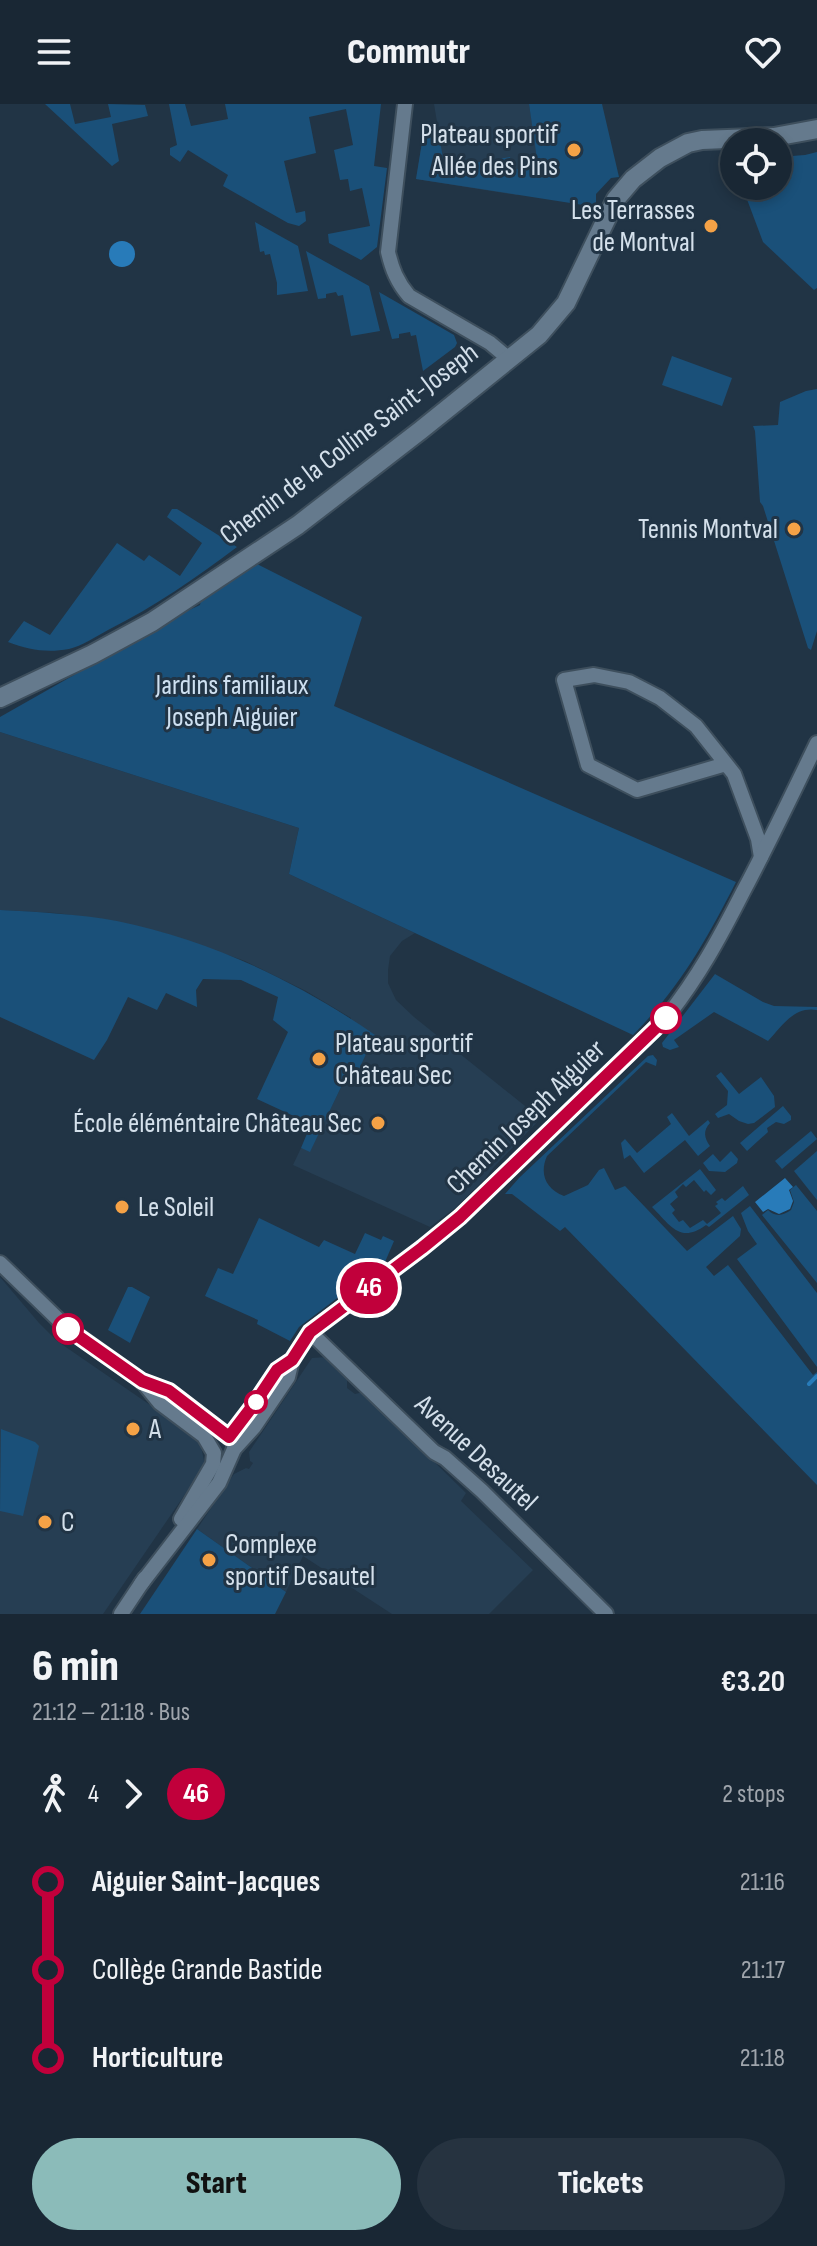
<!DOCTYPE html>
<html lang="en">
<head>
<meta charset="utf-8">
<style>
  :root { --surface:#192734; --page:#263340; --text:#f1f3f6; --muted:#9fa5ac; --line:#37444f; --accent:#8bbbb9 }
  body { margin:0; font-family:"Sofia Sans Condensed",sans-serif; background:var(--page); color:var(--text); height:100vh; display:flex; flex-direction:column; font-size:30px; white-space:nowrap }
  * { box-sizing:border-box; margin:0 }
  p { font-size:26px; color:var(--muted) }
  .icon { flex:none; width:44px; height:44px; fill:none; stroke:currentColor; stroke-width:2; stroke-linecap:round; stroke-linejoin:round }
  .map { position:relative; height:1510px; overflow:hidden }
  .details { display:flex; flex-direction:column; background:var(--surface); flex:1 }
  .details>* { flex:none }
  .badge { padding:0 16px; border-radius:26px; font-size:28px; line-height:52px }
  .buttons { position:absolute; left:720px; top:24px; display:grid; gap:16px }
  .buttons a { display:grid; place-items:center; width:72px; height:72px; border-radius:50%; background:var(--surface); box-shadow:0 4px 12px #0003,0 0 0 2px var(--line); font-size:40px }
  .map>.badge { position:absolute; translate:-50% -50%; box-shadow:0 0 0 4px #fff }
  .legs { display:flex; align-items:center; gap:12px; height:88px; padding:0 32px; font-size:26px }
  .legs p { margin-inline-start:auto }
  .overview { display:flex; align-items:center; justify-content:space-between; height:136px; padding:0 32px }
  h1 { font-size:44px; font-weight:800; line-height:60px }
  .cta { display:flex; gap:16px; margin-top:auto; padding:16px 32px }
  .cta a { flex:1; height:92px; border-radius:48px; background:var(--accent); color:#111; font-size:32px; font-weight:800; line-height:92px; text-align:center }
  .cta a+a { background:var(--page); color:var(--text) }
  ul { padding:0 32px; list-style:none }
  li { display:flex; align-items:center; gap:28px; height:88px; font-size:30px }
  li i { display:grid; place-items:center; width:12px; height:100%; margin:0 10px; background:currentColor }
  li i::after { content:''; width:20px; height:20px; margin:-10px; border:6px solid; border-radius:50%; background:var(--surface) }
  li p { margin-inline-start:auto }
  li:first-child i { background:linear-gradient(#0000 50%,currentColor 0) }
  li:last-child i { background:linear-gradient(currentColor 50%,#0000 0) }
  header { display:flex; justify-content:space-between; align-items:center; height:104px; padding:0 32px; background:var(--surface); font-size:36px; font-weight:800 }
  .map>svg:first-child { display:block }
</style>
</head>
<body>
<header><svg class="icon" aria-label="menu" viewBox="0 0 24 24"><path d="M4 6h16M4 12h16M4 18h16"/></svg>Commutr<svg class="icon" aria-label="heart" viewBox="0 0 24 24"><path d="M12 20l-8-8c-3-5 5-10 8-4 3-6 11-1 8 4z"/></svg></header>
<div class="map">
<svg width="817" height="1510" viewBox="0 0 817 1510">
  <rect width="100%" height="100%" fill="#213445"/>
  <g fill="#263e53">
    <path d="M 434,0 L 529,0 L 539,62 L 517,91 L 416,75 L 425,20 L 437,18 Z"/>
    <path d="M 0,628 L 299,724 L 289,770 L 415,829 L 402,837 L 390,852 L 388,866 L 388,879 L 396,896 L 414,913 L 530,1006 L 545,1010 L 494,1063 L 484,1076 L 455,1104 L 430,1123 L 293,1061 L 301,1044 L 310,1047 L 343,979 L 350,982 L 351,914 L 306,887 L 245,857 L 164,829 L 115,817 L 56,809 L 0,806 Z"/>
    <path d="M 0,1173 L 39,1219 L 57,1237 L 169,1314 L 200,1338 L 205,1361 L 103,1510 L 0,1510 Z"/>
    <path d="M 327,1253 L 347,1272 L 347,1284 L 355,1290 L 363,1288 L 466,1389 L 461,1397 L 533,1466 L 489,1510 L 392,1510 L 303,1452 L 286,1488 L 197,1425 L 234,1370 L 246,1364 L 249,1365 L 253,1359 L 250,1357 L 249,1348 L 312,1254 Z"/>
  </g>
  <g fill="#1a5079">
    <path d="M 45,0 L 70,0 L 75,20 L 111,13 L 108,0 L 145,1 L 148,12 L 112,20 L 119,57 L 112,62 Z"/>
    <path d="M 169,0 L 185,0 L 191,22 L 228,15 L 225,0 L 381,0 L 374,62 L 387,64 L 377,143 L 361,156 L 329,139 L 328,130 L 370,122 L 362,84 L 350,87 L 348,75 L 340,76 L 334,46 L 353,41 L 346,5 L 309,13 L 316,49 L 284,57 L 296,109 L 305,107 L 306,117 L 299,122 L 288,119 L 223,82 L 228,71 L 188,46 L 180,58 L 170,51 L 170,44 L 177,41 Z"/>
    <path d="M 529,0 L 602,0 L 619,73 L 611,74 L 596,90 L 596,103 L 416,75 L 425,20 L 437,19 L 446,72 L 469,69 L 467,60 L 510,53 L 513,66 L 538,62 Z"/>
    <path d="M 817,48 L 817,184 L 814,186 L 763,138 L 742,82 L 778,82 L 778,53 L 805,51 Z"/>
    <path d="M 255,118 L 298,142 L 308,187 L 277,191 L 277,179 L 270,150 L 265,151 L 264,147 L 260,148 Z"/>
    <path d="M 306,147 L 369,182 L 380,227 L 351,232 L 343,191 L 338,192 L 336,188 L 326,190 L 326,194 L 318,195 Z"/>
    <path d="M 379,188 L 454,231 L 457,239 L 455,243 L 423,267 L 416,231 L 411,232 L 410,228 L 399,230 L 399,234 L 392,235 Z"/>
    <path d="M 672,252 L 732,274 L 722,302 L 662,281 Z"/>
    <path d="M 817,285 L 817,527 L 811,546 L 808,544 L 763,402 L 760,398 L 755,327 L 753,322 L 778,321 L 780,298 L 806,287 Z"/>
    <path d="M 172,405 L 177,405 L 237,443 C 196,474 154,503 108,526 C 95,533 82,542 69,545 C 47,549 29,546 8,538 L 24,517 L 50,531 L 117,439 L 144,457 L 149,451 L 180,472 L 202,439 L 167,413 Z"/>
    <path d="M 251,457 L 362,513 L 334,602 L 736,778 C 706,837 680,883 633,931 L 289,770 L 299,724 L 0,628 L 0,613 L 185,508 L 200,501 L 201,496 Z"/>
    <path d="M 0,806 C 39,808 78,810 117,817 C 210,836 297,877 375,931 L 351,982 L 343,979 L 310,1048 L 301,1044 L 311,1020 L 257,995 L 288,928 L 273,916 L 278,893 L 241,876 L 203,875 L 196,886 L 197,903 L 166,889 L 157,906 L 128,893 L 107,936 L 94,956 L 0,913 Z"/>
    <path d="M 715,870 L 763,898 L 774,902 L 817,903 L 817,906 C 794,902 782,922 768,937 L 714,908 L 674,936 L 679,943 L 670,946 L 663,943 L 662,939 Z"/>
    <path d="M 653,951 L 657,956 L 656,962 L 646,958 L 547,1052 C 539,1070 546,1085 564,1092 L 588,1081 L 599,1066 L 604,1064 L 615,1086 L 625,1082 L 687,1147 L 733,1112 L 741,1125 L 740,1132 L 706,1163 L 714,1172 L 728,1161 L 813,1271 L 817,1268 L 817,1381 L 565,1123 L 560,1127 L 512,1090 L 505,1090 L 519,1074 L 648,952 Z"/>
    <path d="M 721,968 L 739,990 L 761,973 L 774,992 L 775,1003 L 754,1019 L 748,1020 L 739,1017 L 729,1010 L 718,1014 L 715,1010 L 727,1001 L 728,987 L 716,972 Z"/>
    <path d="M 783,1002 L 791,1012 L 791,1016 L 784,1020 L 776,1018 L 767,1024 L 768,1028 L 747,1047 L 740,1039 Z"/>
    <path d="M 672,1009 L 689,1032 L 708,1016 L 710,1019 C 703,1026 704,1034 710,1042 L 698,1052 L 685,1036 L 644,1069 L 630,1051 L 624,1055 L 621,1039 L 625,1035 L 637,1049 L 671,1020 L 667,1013 Z"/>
    <path d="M 811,1027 L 817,1035 L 782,1065 L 775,1057 Z"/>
    <path d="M 731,1047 L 738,1055 L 737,1059 L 725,1068 L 709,1067 L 703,1059 L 713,1050 L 720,1058 Z"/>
    <path d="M 817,1047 L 817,1096 L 794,1067 Z"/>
    <path d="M 700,1065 L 716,1086 L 711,1091 L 706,1086 L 704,1088 L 694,1076 L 686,1083 L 683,1080 L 675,1088 L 678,1093 L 670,1100 L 675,1106 L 672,1109 L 679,1118 L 683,1116 L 690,1124 L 703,1116 L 707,1120 L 721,1109 L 715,1102 L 718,1100 L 716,1098 L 722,1094 L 725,1097 L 743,1082 L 749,1091 L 709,1123 L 706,1121 C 680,1140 671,1122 652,1103 Z"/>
    <path d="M 796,1081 L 817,1107 L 817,1179 L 762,1111 L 768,1106 C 775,1113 783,1112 791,1106 L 794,1098 L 790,1086 Z"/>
    <path d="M 750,1102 L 817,1189 L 817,1263 L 737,1155 L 757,1140 L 748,1127 L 741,1109 Z"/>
    <path d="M 259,1114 L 319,1143 L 324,1136 L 355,1150 L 365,1129 L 381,1136 L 383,1132 L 394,1137 L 385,1158 L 299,1223 L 290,1237 L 257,1220 L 258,1216 L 205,1192 L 218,1164 L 233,1170 Z"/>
    <path d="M 128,1183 L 132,1183 L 150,1193 L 130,1239 L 108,1226 Z"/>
    <path d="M 1,1325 L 35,1338 L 39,1342 L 23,1412 L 0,1407 Z"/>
    <path d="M 197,1425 L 286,1488 L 275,1510 L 140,1510 Z"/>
  </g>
  <g fill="#287bb9">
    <circle cx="122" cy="150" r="13"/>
    <path d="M 785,1074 L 793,1083 L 789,1086 L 793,1097 L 790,1105 L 779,1110 L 768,1105 L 763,1108 L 755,1098 Z"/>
  </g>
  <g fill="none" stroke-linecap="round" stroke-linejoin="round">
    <path stroke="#287bb9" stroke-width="4" d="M 809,1280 L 817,1272"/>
    <defs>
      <g id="minor">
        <path d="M 405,0 L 388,148 C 392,165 397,178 409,192 L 490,239 L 509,255"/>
        <path d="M 726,660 L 637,686 L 588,661 L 564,576 L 594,571 L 629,578 L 660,594 L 696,622 L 734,670 L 758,735 L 761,753"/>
        <path d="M 0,1159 L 66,1223 L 142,1277 L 160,1299 L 204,1332 L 214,1349 L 213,1360 L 181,1415"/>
        <path d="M 310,1228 L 434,1348 L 445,1354 L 482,1387 L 606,1510"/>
        <path d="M 142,1278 L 169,1287 L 229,1333 L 235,1340 L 234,1345"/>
        <path d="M 229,1333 L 255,1299 L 277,1266 L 292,1256"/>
        <path d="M 141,1480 L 219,1379 L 234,1345 L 254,1323 L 288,1273 L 292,1256 L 310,1228 L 422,1144 L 460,1113 L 666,914 C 699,872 719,835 743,788 C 769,739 793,689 817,639"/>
        <path d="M 121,1510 L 145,1474"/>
      </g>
      <path id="tertiary" d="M 0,594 L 93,550 L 152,518 L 298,421 L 421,326 L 539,231 L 566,199 L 616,95 L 633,75 L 660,54 L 688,39 L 702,36 L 774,33 L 817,25"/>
    </defs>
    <use href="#minor" stroke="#3e4f5d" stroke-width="18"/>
    <use href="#tertiary" stroke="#3e4f5d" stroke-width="22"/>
    <use href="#minor" stroke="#657a8d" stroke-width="14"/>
    <use href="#tertiary" stroke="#657a8d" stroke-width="18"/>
  </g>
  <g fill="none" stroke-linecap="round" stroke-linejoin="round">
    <defs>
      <path id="line-1" d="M 68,1225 L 142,1277 L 169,1287 L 229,1333 L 255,1299 L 277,1266 L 292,1256 L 310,1228 L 422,1144 L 460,1113 L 666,914"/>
    </defs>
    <use href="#line-1" stroke="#fff" stroke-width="18"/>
    <use href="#line-1" stroke="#c1003b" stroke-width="12"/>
  </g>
  <g fill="#f5a246" stroke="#213445" stroke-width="3">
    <circle cx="574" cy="46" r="8"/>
    <circle cx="711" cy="122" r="8"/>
    <circle cx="794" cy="425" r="8"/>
    <circle cx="319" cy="955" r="8"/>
    <circle cx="378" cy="1019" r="8"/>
    <circle cx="122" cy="1103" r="8"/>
    <circle cx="133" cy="1325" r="8"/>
    <circle cx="45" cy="1418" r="8"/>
    <circle cx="209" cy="1456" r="8"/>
  </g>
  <g fill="#fff" stroke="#c1003b" stroke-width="4">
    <circle cx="666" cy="914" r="14"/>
    <circle cx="68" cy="1225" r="14"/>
    <circle cx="256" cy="1298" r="10"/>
  </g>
  <g text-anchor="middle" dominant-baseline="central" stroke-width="6" stroke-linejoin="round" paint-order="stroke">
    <g font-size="28" fill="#d4e0eb" stroke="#213445" text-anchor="start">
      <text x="558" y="30" text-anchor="end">Plateau sportif<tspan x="558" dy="32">Allée des Pins</tspan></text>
      <text x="695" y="106" text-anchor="end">Les Terrasses<tspan x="695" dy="32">de Montval</tspan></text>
      <text x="778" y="425" text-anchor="end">Tennis Montval</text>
      <text x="335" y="939">Plateau sportif<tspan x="335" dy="32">Château Sec</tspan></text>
      <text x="362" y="1019" text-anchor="end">École éléméntaire Château Sec</text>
      <text x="138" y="1103">Le Soleil</text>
      <text x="149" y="1325">A</text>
      <text x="61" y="1418">C</text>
      <text x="225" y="1440">Complexe<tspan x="225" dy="32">sportif Desautel</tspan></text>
    </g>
    <g font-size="28" fill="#d4e0eb" stroke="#213445">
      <text transform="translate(349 340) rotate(-37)">Chemin de la Colline Saint-Joseph</text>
      <text transform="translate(526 1013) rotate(-44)">Chemin Joseph Aiguier</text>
      <text transform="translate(476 1349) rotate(43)">Avenue Desautel</text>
    </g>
    <g font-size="28" fill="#cee0f1" stroke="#213445">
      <text x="232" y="581">Jardins familiaux<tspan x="232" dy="32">Joseph Aiguier</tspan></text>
    </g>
  </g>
</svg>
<div class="buttons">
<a><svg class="icon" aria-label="locate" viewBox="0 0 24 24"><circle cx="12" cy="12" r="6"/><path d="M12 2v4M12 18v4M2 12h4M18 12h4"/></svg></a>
</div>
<b class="badge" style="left:369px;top:1184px;background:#c1003b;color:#fff">46</b>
</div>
<section class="details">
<div class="overview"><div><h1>6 min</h1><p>21:12 – 21:18 · Bus</p></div><b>€3.20</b></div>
<div class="legs"><svg class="icon" aria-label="walk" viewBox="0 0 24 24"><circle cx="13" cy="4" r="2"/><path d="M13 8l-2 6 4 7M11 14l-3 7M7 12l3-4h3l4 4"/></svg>4<svg class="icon" aria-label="forward" viewBox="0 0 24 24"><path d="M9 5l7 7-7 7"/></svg><b class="badge" style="background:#c1003b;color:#fff">46</b><p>2 stops</p></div>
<ul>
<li><i style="color:#c1003b"></i><b>Aiguier Saint-Jacques</b><p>21:16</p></li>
<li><i style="color:#c1003b"></i><span>Collège Grande Bastide</span><p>21:17</p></li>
<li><i style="color:#c1003b"></i><b>Horticulture</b><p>21:18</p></li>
</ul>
<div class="cta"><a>Start</a><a>Tickets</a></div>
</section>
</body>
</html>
